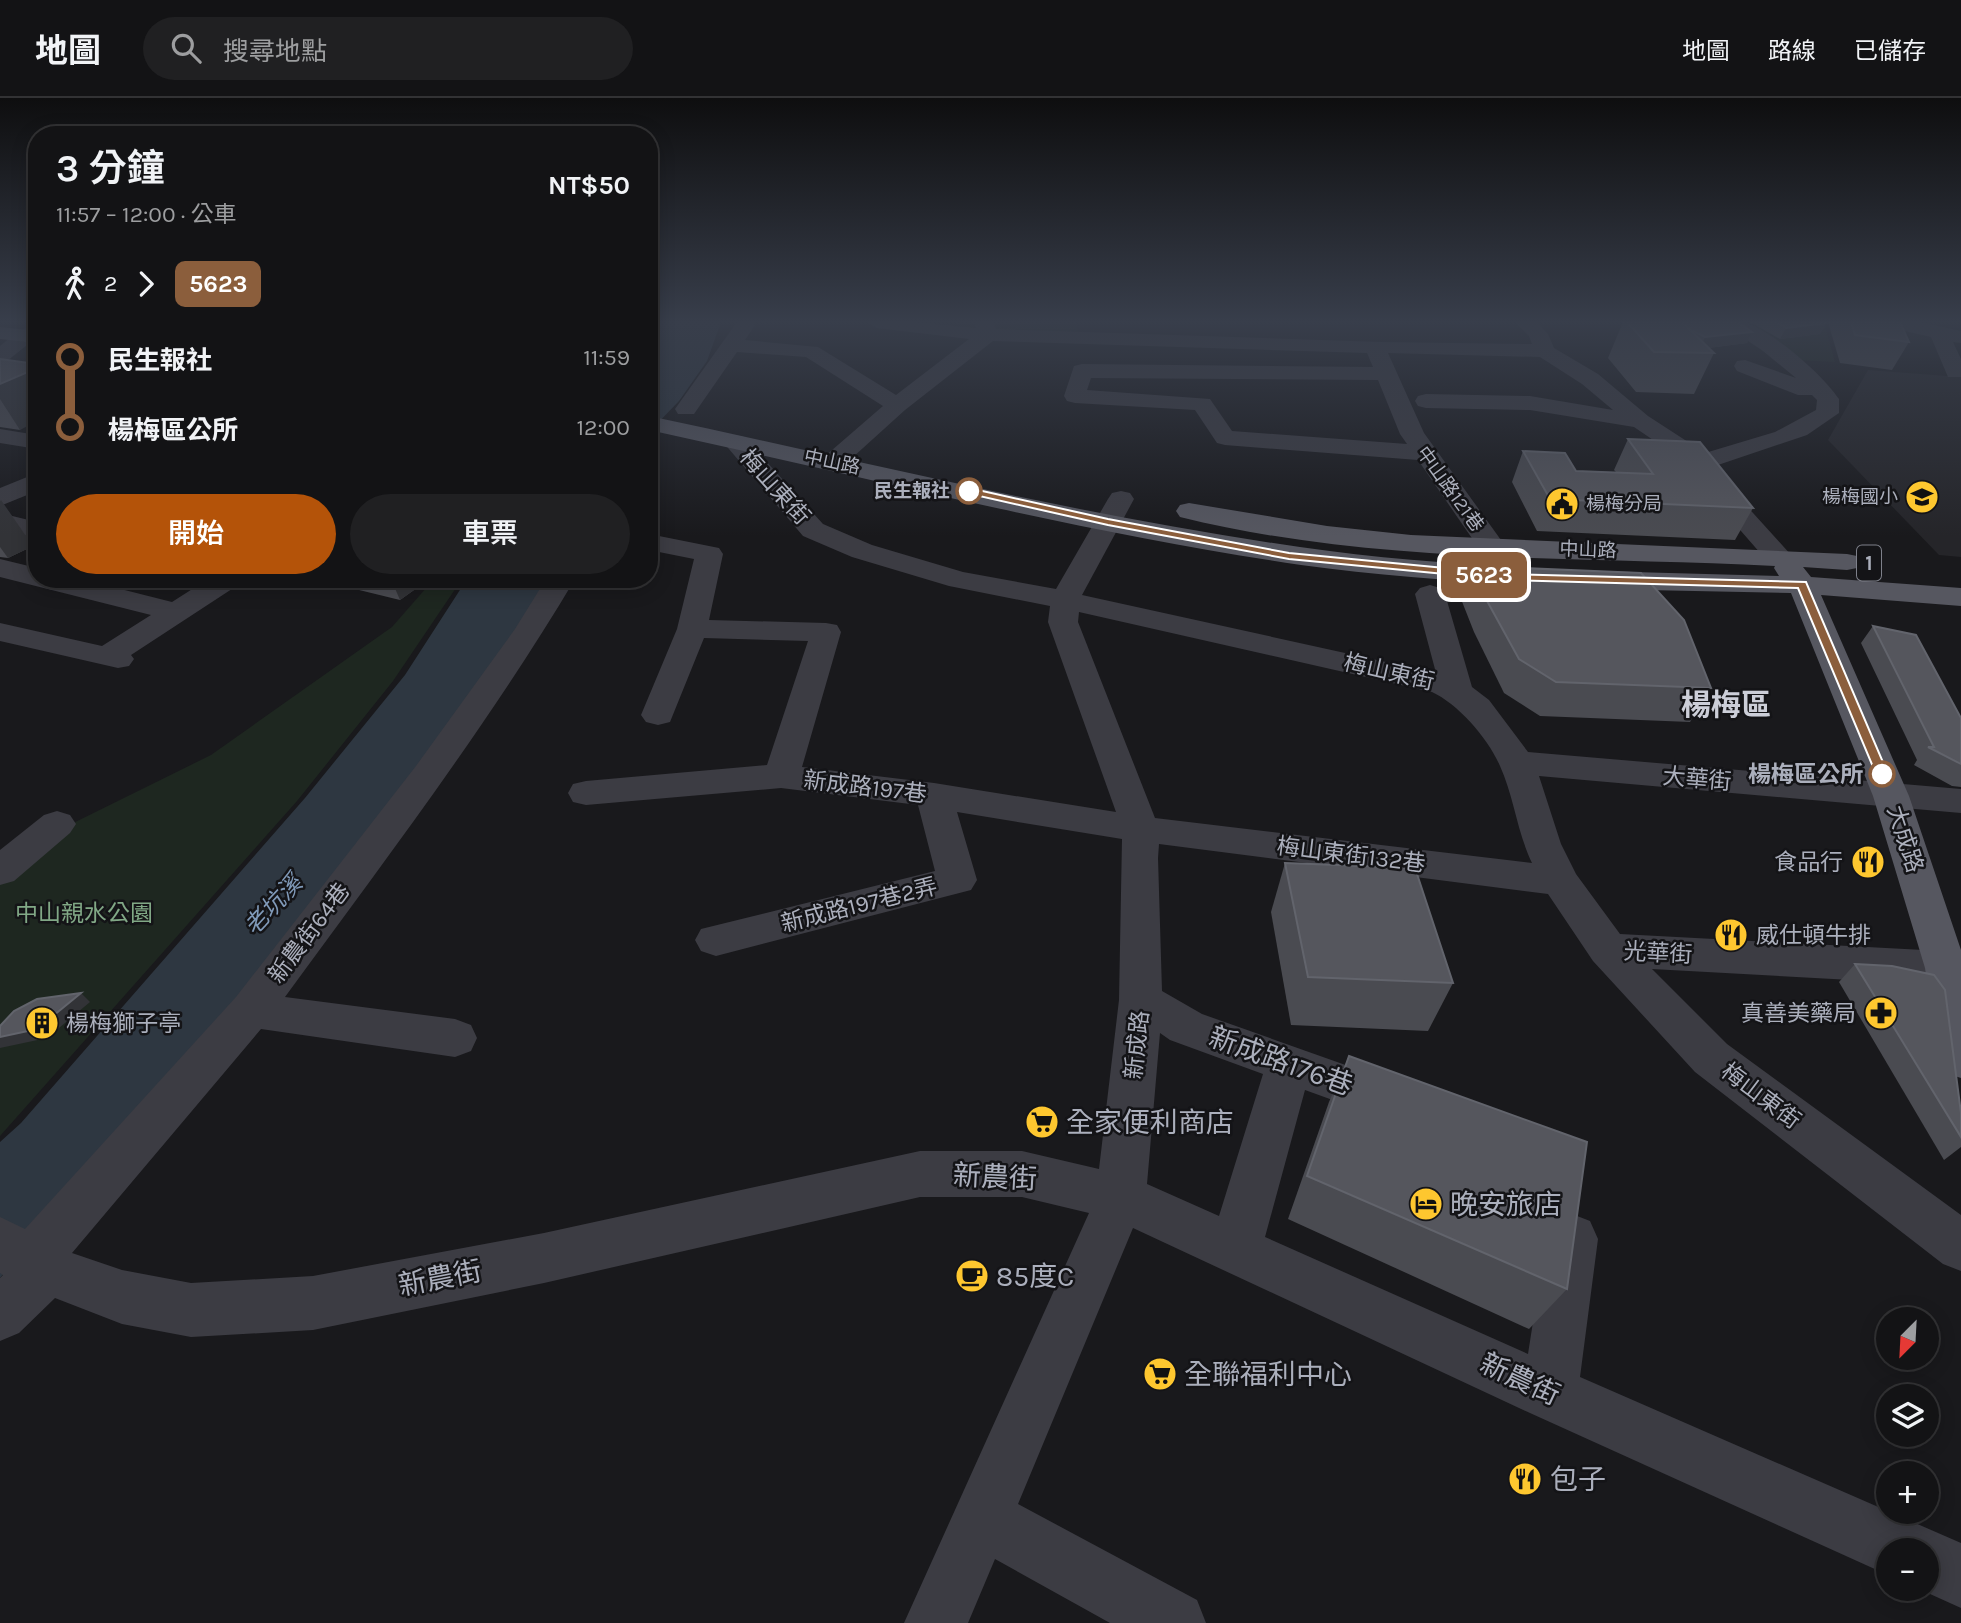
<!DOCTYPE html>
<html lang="zh-TW">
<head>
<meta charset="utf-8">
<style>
  :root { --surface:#131315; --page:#202022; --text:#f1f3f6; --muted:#9d9ea0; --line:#323234; --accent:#b45309 }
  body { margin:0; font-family:Karla,"Noto Sans TC",sans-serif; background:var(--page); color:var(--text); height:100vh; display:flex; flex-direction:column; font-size:26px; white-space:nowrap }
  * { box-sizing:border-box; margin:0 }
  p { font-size:23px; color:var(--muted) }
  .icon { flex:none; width:38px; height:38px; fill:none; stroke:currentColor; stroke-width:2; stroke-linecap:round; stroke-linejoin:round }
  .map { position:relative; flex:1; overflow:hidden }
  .panel { position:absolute; left:28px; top:28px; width:630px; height:462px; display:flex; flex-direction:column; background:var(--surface); border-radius:28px; box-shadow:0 4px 18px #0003,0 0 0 2px var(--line) }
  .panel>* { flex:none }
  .badge { padding:0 14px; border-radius:10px; font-size:24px; line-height:46px }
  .needle { width:46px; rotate:204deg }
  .tools { position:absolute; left:1876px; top:1209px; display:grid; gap:14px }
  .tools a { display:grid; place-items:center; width:63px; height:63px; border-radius:50%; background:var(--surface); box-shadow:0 4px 18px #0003,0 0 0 2px var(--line); font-size:35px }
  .map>.badge { position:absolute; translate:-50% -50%; box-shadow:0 0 0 4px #fff }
  .legs { display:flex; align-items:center; gap:10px; height:77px; padding:0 28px; font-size:23px }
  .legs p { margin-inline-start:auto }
  .overview { display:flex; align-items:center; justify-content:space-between; height:119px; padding:0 28px }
  h1 { font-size:38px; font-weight:600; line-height:52px }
  .action { display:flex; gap:14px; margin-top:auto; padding:14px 28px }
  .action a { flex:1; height:80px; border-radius:42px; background:var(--accent); color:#fff; font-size:28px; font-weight:600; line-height:80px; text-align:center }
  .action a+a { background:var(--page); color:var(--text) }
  ul { padding:0 28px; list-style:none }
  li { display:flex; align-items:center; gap:24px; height:70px; font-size:26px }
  li i { display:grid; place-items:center; width:10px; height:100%; margin:0 9px; background:currentColor }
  li i::after { content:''; width:18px; height:18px; margin:-9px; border:5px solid; border-radius:50%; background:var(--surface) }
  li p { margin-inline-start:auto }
  li:first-child i { background:linear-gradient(#0000 50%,currentColor 0) }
  li:last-child i { background:linear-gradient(currentColor 50%,#0000 0) }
  header { display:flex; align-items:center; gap:42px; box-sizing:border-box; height:98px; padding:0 35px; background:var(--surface); border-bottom:2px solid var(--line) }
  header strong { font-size:33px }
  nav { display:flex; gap:38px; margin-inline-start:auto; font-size:24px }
  .search { width:490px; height:63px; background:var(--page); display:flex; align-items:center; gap:18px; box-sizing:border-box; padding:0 24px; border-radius:38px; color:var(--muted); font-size:26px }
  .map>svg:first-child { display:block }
</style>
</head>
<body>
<header>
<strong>地圖</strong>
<div class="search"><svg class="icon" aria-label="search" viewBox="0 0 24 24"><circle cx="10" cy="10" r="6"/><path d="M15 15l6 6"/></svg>搜尋地點</div>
<nav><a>地圖</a><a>路線</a><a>已儲存</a></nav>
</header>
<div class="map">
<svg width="1961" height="1525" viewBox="0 0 1961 1525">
  <rect width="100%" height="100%" fill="#19191c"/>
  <path fill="#252529" d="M 1868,272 L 1961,279 L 1961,459 L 1939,457 L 1828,342 Z"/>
  <g fill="#1e2720">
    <path d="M 954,224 L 1076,224 L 1078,236 L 963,231 Z"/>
    <path d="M 1743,224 L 1824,224 L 1835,264 L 1796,262 Z"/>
    <path d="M 434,481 L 462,481 L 393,583 L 297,703 L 0,1038 L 0,778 L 47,738 L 211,657 L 392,529 Z"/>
  </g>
  <g fill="#2e3741">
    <path d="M 658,224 L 721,224 L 707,263 L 679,303 L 649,334 L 649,246 L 657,236 Z"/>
    <path d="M 467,481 L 549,481 C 392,734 189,951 0,1180 L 0,1044 L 21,1025 L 305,700 L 405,577 Z"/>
  </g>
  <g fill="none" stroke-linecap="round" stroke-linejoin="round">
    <g fill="#3c3c43" fill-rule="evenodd">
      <path d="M 737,224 L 753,224 L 755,227 L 745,242 L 818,249 L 896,297 L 969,241 L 877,230 L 867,224 L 915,224 L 976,230 L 974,224 L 994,224 L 996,231 L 1381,244 L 1532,246 L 1529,238 L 1515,224 L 1537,224 L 1548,236 L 1554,250 L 1598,276 L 1648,318 L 1705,355 L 1775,334 L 1816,312 L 1817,302 L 1812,297 L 1798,297 L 1737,273 L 1734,268 L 1737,263 L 1745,262 L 1796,280 L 1763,253 L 1720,224 C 1728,224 1740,222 1747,225 C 1777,237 1821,275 1839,301 L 1839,315 L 1807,337 L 1715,368 L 1715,373 L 1792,458 L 1788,464 L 1778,466 L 1768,464 L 1694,379 L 1690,367 L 1634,329 L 1530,312 L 1426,310 L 1418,308 L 1415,303 L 1418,298 L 1426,296 L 1530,298 L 1613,312 L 1582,286 L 1540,259 L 1388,255 L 1424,335 L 1506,449 L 1521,479 L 1517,485 L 1507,488 L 1497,485 L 1478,449 L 1418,362 L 1225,347 L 1217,345 L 1195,312 L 1075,305 L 1067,303 L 1064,298 L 1074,268 L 1082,266 L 1373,269 L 1367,255 L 993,243 L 905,312 L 842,369 L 833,371 L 824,369 L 821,364 L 824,359 L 883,308 L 806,259 L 737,254 L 694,316 L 678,316 L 675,311 ZM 1091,280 L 1378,282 L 1400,336 L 1407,346 L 1232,333 L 1210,301 L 1087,292 Z"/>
      <path d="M 1880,224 L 1920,224 L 1961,233 L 1961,245 L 1953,244 L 1961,261 L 1961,279 L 1948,279 L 1931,239 L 1883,228 Z"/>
      <path d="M 37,225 L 37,239 L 7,263 L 0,265 L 0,248 L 17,234 Z"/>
      <path d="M 0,331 L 37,337 L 37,351 L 0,345 Z"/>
      <path d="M 735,337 L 744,339 L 823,426 L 872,447 L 963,474 L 1056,491 L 1108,401 L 1112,395 L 1121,393 L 1130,395 L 1134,401 L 1082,497 L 1436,575 L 1415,496 L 1420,490 L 1430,487 L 1440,490 L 1445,496 L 1472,589 L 1489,602 L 1528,654 L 1961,691 L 1961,715 L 1539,678 L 1561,746 L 1576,776 L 1620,836 L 1961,854 L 1961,888 L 1652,871 L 1727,946 L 1961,1117 L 1961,1173 L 1943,1166 L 1695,974 L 1593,863 L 1548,796 L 1159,746 L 1158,760 L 1162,893 L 1202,916 L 1402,987 L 1408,1001 L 1402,1015 L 1385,1021 L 1305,992 L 1265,1139 L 1528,1256 L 1546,1141 L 1554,1123 L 1572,1116 L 1590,1123 L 1598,1141 L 1580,1279 L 1961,1445 L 1961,1510 L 1919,1491 L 1927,1491 L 1927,1452 L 1888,1452 L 1888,1477 L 1530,1315 L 1133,1130 L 1018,1406 L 1197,1502 L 1206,1525 L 1110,1525 L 995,1461 L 968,1525 L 904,1525 L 1089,1115 L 1022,1099 L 920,1099 L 544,1185 L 313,1232 L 191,1239 L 122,1226 L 55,1200 L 19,1235 L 0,1243 L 0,1180 L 3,1177 L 0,1175 L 0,1119 L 25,1131 L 236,899 L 416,668 L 515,531 L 546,481 L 575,481 C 488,627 385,762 285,899 L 455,921 L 471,927 L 477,940 L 471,953 L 455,959 L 261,931 L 72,1155 L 122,1172 L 191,1185 L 313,1178 L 544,1135 L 920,1053 L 1022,1053 L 1099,1071 L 1119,902 L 1122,741 L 957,714 L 977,782 L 971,792 L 716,858 L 701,853 L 695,842 L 701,831 L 935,773 L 918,707 L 781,690 L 586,707 L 573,704 L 568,695 L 573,686 L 586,683 L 767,667 L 808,543 L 704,540 L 670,624 L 658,627 L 646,624 L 641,617 L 677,531 L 694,461 L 649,452 L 649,436 L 719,450 L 723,456 L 709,522 L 826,525 L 837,527 L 841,534 L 802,669 L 934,685 L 1116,714 L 1048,524 L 1050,508 L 949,488 L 852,459 L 803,438 L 723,344 L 726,339 ZM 1079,514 L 1432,594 C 1458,606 1488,640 1500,668 C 1514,699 1517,734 1532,765 L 1155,720 L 1078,524 ZM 1160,935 L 1170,942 L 1263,976 L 1219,1118 L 1147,1086 Z"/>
      <path d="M 37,375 L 37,393 L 0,408 L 0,390 Z"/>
      <path d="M 0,415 L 37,424 L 37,440 L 0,431 Z"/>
      <path d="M 0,461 L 37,470 L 37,481 L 81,481 L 172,504 L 208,481 L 242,481 L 238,487 L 131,557 L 134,561 L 129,568 L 118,570 L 0,543 L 0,525 L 102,548 L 151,517 L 0,479 Z"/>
      <path d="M 57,713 L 70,717 L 76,726 L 70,735 L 14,783 L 0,787 L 0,752 L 44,717 Z"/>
    </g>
    <g fill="#565760" fill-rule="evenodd">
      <path d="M 0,229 L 37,233 L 37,245 L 0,241 Z"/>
      <path d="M 649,318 C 866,364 1081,418 1300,449 C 1374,460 1448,465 1522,470 L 1532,473 L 1536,479 L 1532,485 L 1522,488 C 1448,482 1374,477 1301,467 C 1082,435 866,379 649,332 Z"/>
      <path d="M 1189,405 L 1327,428 L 1411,437 L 1847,456 L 1857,458 L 1861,464 L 1857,470 L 1847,472 L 1803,469 L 1811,479 L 1961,490 L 1961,508 L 1821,497 L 1909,698 L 1961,852 L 1961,980 L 1945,975 L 1938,961 L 1925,870 L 1873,698 L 1791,495 L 1596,491 L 1586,488 L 1582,482 L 1586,476 L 1596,473 L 1779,478 L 1774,470 L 1775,468 C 1577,458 1374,467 1180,419 L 1176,413 L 1180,407 Z"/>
    </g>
  </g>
  <g fill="#4a4b51">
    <path d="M 1623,224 L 1738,224 L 1752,234 L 1747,245 L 1708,250 L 1714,255 L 1694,296 L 1636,294 L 1608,260 Z"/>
    <path d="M 1750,224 L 1825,224 L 1826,225 L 1820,236 L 1780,241 Z"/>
    <path d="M 1828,224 L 1900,224 L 1909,244 L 1892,272 L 1840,265 Z"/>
    <path d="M 0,261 L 20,332 L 0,329 Z"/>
    <path d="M 1628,341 L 1753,410 L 1735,442 L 1537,433 L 1512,384 L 1523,353 L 1576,373 L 1616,374 L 1614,372 Z"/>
    <path d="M 0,402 L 33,448 L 8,460 L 0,459 Z"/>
    <path d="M 1473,468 L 1711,590 L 1690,624 L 1540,618 L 1504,595 L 1474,534 L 1461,501 Z"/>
    <path d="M 314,481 L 428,481 L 428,482 L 400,502 Z"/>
    <path d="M 1873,528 L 1961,620 L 1961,689 L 1952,688 L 1914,667 L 1917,662 L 1861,545 Z"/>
    <path d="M 1285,765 L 1453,885 L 1428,933 L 1291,927 L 1271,814 Z"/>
    <path d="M 1855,866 L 1961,1015 L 1961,1049 L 1944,1062 L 1839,884 Z"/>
    <path d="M 1349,958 L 1567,1191 L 1529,1231 L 1288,1121 L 1329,1004 Z"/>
  </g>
  <g fill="#323337">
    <path d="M 1826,225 L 1820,236 L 1780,241 L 1786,230 Z"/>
    <path d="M 1752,234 L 1747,245 L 1700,251 L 1705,239 Z"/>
    <path d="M 37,270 L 37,323 L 20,332 L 0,301 L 0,286 Z"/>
    <path d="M 1,402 L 33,448 L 8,460 L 0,449 L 0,403 Z"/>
    <path d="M 391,481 L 428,481 L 428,482 L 400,502 Z"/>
    <path d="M 81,895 L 90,904 L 47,940 L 0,950 L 0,939 Z"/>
  </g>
  <g fill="#55565d" stroke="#62646c" stroke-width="2">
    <path d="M 1627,224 L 1682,224 L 1714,255 L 1654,254 Z"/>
    <path d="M 1682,224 L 1738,224 L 1752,234 L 1705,239 L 1689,231 Z"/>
    <path d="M 1776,224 L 1825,224 L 1826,225 L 1786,230 Z"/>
    <path d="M 1851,224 L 1900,224 L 1909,244 L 1855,237 Z"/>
    <path d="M 0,261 L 37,266 L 37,270 L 0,286 Z"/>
    <path d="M 1628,341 L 1700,344 L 1753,410 L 1550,401 L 1523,353 L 1565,355 L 1576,373 L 1653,376 Z"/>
    <path d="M 1473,468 L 1641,475 L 1684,522 L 1711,590 L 1556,584 L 1519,561 L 1486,501 Z"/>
    <path d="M 1873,528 L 1916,537 L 1961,620 L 1961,666 L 1928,649 L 1934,649 Z"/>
    <path d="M 1285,765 L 1415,770 L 1453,885 L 1308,879 Z"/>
    <path d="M 1855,866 L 1892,868 L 1934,877 L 1945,892 L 1961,1015 L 1961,1039 Z"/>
    <path d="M 81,895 L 37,931 L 0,939 L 0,928 L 14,913 L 37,901 Z"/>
    <path d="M 1349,958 L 1587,1044 L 1567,1191 L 1307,1078 Z"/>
  </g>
  <linearGradient id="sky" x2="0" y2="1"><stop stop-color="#0e0e0f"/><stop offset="0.51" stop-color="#383e4b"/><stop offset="1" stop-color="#383e4b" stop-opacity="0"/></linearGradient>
  <rect width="1961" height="438" fill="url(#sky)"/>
  <path fill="#8b5e3c" stroke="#fff" stroke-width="2" d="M 969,390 L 1108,421 L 1289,455 L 1507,476 L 1806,484 L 1888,676 L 1882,680 L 1876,676 L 1798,490 L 1507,482 L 1289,461 L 1108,427 L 966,395 L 966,391 Z"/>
  <defs>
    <symbol id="school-disc" viewBox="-11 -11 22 22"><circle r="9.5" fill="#fec72f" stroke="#141417"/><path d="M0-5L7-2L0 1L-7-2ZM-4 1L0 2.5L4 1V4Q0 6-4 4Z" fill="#111"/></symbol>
    <symbol id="civic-disc" viewBox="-11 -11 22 22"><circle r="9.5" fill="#fec72f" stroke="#141417"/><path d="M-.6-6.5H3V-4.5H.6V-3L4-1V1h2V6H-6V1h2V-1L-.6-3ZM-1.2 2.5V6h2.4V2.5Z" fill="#111"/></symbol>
    <symbol id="restaurant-disc" viewBox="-11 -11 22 22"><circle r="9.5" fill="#fec72f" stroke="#141417"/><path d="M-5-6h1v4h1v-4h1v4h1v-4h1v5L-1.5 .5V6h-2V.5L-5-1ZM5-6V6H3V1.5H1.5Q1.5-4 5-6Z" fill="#111"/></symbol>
    <symbol id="pharmacy-disc" viewBox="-11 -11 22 22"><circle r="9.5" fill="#fec72f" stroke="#141417"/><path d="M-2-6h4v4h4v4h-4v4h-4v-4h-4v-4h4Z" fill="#111"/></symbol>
    <symbol id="building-disc" viewBox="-11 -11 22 22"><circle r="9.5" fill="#fec72f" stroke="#141417"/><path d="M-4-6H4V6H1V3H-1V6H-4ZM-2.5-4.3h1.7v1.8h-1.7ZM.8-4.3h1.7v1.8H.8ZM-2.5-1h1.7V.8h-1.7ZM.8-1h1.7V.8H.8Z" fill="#111"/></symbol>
    <symbol id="supermarket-disc" viewBox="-11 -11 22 22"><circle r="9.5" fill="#fec72f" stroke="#141417"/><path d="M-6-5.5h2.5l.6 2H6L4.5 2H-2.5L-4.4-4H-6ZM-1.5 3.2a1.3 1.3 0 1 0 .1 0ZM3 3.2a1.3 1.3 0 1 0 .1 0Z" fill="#111"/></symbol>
    <symbol id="hotel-disc" viewBox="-11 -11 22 22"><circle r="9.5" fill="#fec72f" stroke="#141417"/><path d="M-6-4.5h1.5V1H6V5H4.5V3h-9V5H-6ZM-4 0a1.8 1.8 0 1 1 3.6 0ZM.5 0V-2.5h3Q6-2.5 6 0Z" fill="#111"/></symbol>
    <symbol id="cafe-disc" viewBox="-11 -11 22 22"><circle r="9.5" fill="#fec72f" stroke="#141417"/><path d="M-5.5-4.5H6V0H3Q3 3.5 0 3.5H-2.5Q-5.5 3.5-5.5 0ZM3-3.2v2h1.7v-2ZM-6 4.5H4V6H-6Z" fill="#111"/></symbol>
  </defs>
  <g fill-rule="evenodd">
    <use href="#school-disc" x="1903" y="380" width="38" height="38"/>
    <use href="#civic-disc" x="1543" y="387" width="38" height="38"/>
    <use href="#restaurant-disc" x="1849" y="745" width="38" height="38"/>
    <use href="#restaurant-disc" x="1712" y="818" width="38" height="38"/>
    <use href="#pharmacy-disc" x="1862" y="896" width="38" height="38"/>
    <use href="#building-disc" x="23" y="906" width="38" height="38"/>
    <use href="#supermarket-disc" x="1023" y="1005" width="38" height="38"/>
    <use href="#hotel-disc" x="1407" y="1087" width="38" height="38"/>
    <use href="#cafe-disc" x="953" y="1159" width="38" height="38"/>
    <use href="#supermarket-disc" x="1141" y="1257" width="38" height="38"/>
    <use href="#restaurant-disc" x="1506" y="1362" width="38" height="38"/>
  </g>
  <g fill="#fff" stroke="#8b5e3c" stroke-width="3.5">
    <circle cx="969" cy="393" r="12"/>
    <circle cx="1882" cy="676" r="12"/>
  </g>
  <g text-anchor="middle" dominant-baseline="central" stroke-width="5" stroke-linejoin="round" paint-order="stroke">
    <g font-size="19" fill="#abafbc" stroke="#141417">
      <text transform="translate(832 364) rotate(12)">中山路</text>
      <text transform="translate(1450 391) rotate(54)">中山路121巷</text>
      <text transform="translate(1588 452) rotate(2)">中山路</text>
    </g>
    <g font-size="19" font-weight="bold" fill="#abafbc" stroke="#141417" text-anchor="end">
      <text x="950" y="393">民生報社</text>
    </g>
    <g font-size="19" fill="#abafbc" stroke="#141417" text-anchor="end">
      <text x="1898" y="399">楊梅國小</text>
      <text x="1586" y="406" text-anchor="start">楊梅分局</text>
    </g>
    <rect fill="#141417" stroke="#7e808a" stroke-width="2" x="1857" y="447.5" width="24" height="35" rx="5"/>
    <g font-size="21" font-weight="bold" fill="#abafbc">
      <text x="1869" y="465">1</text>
    </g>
    <g font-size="23" fill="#abafbc" stroke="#141417">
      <text transform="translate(775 389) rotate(48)">梅山東街</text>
      <text transform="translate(1389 574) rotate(13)">梅山東街</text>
      <text transform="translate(1697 681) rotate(5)">大華街</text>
      <text transform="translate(865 689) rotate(7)">新成路197巷</text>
      <text transform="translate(1905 741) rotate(72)">大成路</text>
      <text transform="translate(1351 757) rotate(7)">梅山東街132巷</text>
      <text transform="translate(859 807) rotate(-14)">新成路197巷2弄</text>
      <text transform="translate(309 835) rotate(-53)">新農街64巷</text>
      <text transform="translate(1658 855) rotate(3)">光華街</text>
      <text transform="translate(1137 947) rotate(-84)">新成路</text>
      <text transform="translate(1761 998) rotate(37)">梅山東街</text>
    </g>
    <g font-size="23" font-weight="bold" fill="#abafbc" stroke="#141417" text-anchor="end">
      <text x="1863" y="676">楊梅區公所</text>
    </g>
    <g font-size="23" fill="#abafbc" stroke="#141417" text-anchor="end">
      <text x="1843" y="764">食品行</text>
      <text x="1756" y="837" text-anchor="start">威仕頓牛排</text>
      <text x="1856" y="915">真善美藥局</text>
      <text x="66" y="925" text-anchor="start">楊梅獅子亭</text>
    </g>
    <g font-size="23" fill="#81a886" stroke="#141417">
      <text x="84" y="815">中山親水公園</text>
    </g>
    <g font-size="24" font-style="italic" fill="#809ab9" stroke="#141417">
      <text transform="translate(273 807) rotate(-47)">老坑溪</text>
    </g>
    <g font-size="28" fill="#abafbc" stroke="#141417">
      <text transform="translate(1281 963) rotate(20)">新成路176巷</text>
      <text transform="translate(995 1079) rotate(3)">新農街</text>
      <text transform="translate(440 1180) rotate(-11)">新農街</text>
      <text transform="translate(1520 1281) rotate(25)">新農街</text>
    </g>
    <g font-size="28" fill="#abafbc" stroke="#141417" text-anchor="start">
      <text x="1066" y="1024">全家便利商店</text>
      <text x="1450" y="1106">晚安旅店</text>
      <text x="996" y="1178">85度C</text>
      <text x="1184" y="1276">全聯福利中心</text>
      <text x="1550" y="1381">包子</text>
    </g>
    <g font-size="30" font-weight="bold" fill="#ccced8" stroke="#141417">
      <text x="1726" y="607">楊梅區</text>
    </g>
  </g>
</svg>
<div class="tools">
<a><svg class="needle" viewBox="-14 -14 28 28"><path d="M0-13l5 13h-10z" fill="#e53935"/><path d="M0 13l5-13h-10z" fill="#9d9ea0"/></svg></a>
<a><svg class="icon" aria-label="layers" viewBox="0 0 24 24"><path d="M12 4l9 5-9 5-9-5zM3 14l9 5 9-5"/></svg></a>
<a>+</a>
<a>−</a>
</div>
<b class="badge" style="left:1484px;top:477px;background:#8b5e3c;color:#fff">5623</b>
<section class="panel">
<div class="overview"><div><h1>3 分鐘</h1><p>11:57 – 12:00 · 公車</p></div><b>NT$50</b></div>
<div class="legs"><svg class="icon" aria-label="walk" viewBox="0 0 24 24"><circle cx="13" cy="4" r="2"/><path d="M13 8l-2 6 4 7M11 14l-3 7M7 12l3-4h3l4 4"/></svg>2<svg class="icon" aria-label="forward" viewBox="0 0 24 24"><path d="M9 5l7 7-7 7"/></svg><b class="badge" style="background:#8b5e3c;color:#fff">5623</b></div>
<ul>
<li><i style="color:#8b5e3c"></i><b>民生報社</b><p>11:59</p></li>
<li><i style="color:#8b5e3c"></i><b>楊梅區公所</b><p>12:00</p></li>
</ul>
<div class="action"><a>開始</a><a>車票</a></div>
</section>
</div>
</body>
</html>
